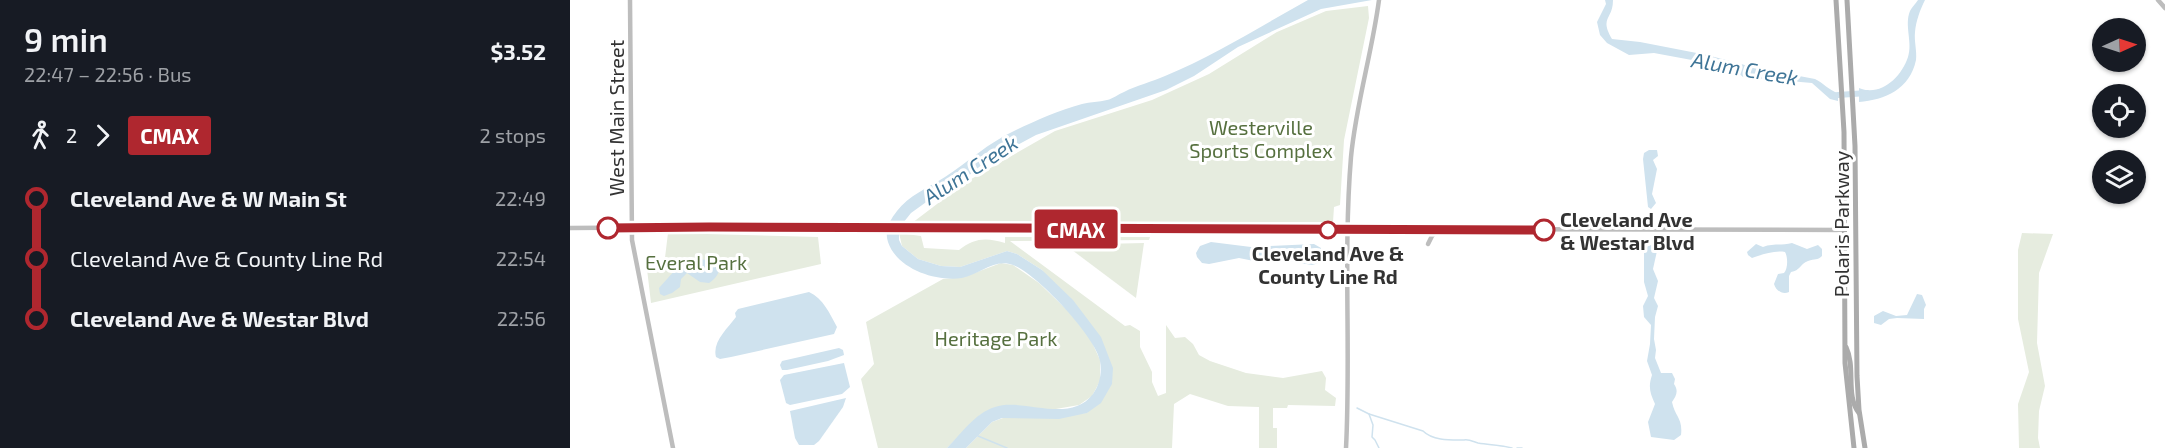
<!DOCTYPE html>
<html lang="en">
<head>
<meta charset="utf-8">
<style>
  :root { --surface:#171b24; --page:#20242c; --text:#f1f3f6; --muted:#9ea1a6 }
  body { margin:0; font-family:"Exo 2",sans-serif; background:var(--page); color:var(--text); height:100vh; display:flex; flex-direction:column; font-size:22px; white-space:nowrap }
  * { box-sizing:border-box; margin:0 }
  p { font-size:20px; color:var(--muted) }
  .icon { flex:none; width:33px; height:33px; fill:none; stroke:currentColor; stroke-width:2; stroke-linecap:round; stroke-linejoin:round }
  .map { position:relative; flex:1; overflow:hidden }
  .side { display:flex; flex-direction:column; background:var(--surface); width:570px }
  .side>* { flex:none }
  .badge { padding:0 12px; border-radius:4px; font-size:21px; line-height:39px }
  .needle { width:39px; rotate:87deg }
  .controls { position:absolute; left:1522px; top:18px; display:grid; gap:12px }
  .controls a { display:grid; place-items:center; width:54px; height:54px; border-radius:50%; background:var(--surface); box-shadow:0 2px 4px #0004; font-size:30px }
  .map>.badge { position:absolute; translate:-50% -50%; box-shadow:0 0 0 3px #fff }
  .legs { display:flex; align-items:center; gap:9px; height:66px; padding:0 24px; font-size:20px }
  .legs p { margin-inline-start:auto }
  .headline { display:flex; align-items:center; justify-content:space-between; height:102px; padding:0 24px }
  h1 { font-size:33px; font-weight:600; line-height:45px }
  ul { padding:0 24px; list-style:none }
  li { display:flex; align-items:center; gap:21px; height:60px; font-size:22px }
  li i { display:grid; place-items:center; width:9px; height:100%; margin:0 8px; background:currentColor }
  li i::after { content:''; width:15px; height:15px; margin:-8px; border:4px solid; border-radius:50%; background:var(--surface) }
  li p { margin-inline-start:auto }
  li:first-child i { background:linear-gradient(#0000 50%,currentColor 0) }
  li:last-child i { background:linear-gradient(currentColor 50%,#0000 0) }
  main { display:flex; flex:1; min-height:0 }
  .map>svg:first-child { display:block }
</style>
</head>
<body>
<main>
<section class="side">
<div class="headline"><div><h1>9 min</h1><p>22:47 – 22:56 · Bus</p></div><b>$3.52</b></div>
<div class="legs"><svg class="icon" aria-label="walk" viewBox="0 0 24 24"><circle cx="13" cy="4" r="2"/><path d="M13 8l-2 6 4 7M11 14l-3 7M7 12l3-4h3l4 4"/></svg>2<svg class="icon" aria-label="forward" viewBox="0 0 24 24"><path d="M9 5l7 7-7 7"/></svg><b class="badge" style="background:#af272f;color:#fff">CMAX</b><p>2 stops</p></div>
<ul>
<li><i style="color:#af272f"></i><b>Cleveland Ave &amp; W Main St</b><p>22:49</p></li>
<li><i style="color:#af272f"></i><span>Cleveland Ave &amp; County Line Rd</span><p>22:54</p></li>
<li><i style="color:#af272f"></i><b>Cleveland Ave &amp; Westar Blvd</b><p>22:56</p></li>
</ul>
</section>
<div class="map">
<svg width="1595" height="448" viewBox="0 0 1595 448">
  <rect width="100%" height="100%" fill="#fff"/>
  <g fill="#e6ecdf">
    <path d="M 798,6 L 799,18 L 774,140 L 770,205 L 764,207 L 763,222 L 342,223 L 396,182 L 485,131 L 582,100 L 639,74 L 707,32 L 756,11 Z"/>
    <path d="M 98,233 L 248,237 L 251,264 L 81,303 L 77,269 L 94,266 Z"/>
    <path d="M 329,233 L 351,236 L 354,248 L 389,250 C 404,238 416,237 435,243 L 435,237 L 580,237 L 579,240 L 440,241 L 555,326 L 560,325 L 570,331 L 570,347 L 582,372 L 582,382 L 588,396 L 596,393 L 596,325 L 605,338 L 615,337 L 623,344 L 629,355 L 640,361 L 676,373 L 713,378 L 752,371 L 756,378 L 755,390 L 766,398 L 765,406 L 718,405 L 717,408 L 703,408 L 703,428 L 707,428 L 707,448 L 689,448 L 689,407 L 658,406 L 620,394 L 604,404 L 602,448 L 396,448 L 422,422 L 433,418 L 517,413 L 542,368 L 472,270 L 447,254 L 437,251 L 390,267 L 371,266 L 348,259 L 332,246 Z"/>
    <path d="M 1452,233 L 1483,234 L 1469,273 L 1467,343 L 1475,386 L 1469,411 L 1468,438 L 1470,448 L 1449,448 L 1448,404 L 1459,372 L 1448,319 L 1448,250 Z"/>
    <path d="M 574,243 L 566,298 L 494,244 L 525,244 L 528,246 L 532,244 Z"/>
    <path d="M 431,263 L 443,265 L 469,283 L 499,312 L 520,338 L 530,360 L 530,381 L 522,396 L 509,405 L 480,410 L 449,406 L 410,415 L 377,448 L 308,448 L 291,379 L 304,364 L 296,322 L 373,279 L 394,277 Z"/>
  </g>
  <g fill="#cfe2ee">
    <path d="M 738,0 L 802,0 L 751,9 L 668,47 L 624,76 L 596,90 L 466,135 L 414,163 L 391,182 L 366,195 L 341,213 L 333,223 L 329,233 L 329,240 L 332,246 L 348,259 L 371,266 L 390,267 L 437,251 L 447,254 L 472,270 L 503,300 L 531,337 L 543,368 L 542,384 L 531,403 L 517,413 L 489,419 L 432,418 L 422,422 L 396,448 L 377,448 C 391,434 405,413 425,407 C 453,397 499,425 523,394 C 530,384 532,373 530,361 C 526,337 466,273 443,265 C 424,258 409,275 392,278 C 366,282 327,269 318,242 C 314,230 320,220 327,211 C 338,196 359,187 375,177 C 398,162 418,143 444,131 C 465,121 489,110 512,104 C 520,102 529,102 537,100 C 543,99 548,94 554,92 C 567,85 582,82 595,76 C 645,55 691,26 738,0 Z"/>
    <path d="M 1035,0 L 1043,0 C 1043,20 1029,17 1042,39 L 1070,42 L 1137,55 L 1186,68 L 1245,79 C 1254,83 1258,90 1268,93 L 1268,101 L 1260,99 L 1242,83 L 1173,77 L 1166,71 L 1138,63 L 1084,53 L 1059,55 L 1037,43 L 1030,35 L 1027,22 L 1036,4 Z"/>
    <path d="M 1348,0 L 1355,0 C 1350,10 1346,21 1345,32 C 1344,41 1347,51 1346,60 C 1340,89 1315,100 1289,102 L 1289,88 C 1310,97 1331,78 1338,57 C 1343,43 1334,25 1340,11 C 1342,7 1346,3 1348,0 Z"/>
    <path d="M 1079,150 L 1087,150 L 1088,156 L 1083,160 L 1087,169 L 1082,194 L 1086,203 L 1081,209 L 1078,207 L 1073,159 L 1074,153 Z"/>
    <path d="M 641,242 L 681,247 L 744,244 L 751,248 L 752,256 L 749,263 L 742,265 L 707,259 L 684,261 L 669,258 L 639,264 L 632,263 L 627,257 L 626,253 L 630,246 Z"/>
    <path d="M 1222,243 L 1237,249 L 1248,245 L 1252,249 L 1252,256 C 1247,261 1245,258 1238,261 C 1230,264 1230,271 1221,272 L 1219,276 L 1219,292 C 1213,295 1206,291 1204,284 L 1208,274 L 1214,273 C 1218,269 1218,257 1215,252 C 1204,250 1191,255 1182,258 L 1178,255 L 1177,252 L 1186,244 L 1193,247 C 1203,243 1212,246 1222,243 Z"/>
    <path d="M 1081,245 L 1087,251 L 1083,269 L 1088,281 L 1084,298 L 1088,306 L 1085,317 L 1084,339 L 1086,350 L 1085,358 L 1091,373 L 1102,373 L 1105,379 L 1104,384 C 1109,391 1106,396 1102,402 C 1105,417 1113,418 1111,435 L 1104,440 L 1081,437 L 1078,422 L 1085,404 C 1080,393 1078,387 1082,375 L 1077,361 L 1080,344 L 1081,325 L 1074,317 L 1073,306 L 1078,296 L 1074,282 L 1074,248 Z"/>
    <path d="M 119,258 C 130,261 142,258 150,262 C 151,271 146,279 139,283 L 130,282 L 117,273 L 111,279 L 110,287 L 102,293 L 94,296 L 90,294 L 89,288 L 114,260 Z"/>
    <path d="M 239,292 C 253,298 260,314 267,327 L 264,334 L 161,357 L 150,359 L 146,357 C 142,342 157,329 166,317 L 165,313 L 168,309 Z"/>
    <path d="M 1347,294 L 1352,295 L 1356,305 L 1354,309 L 1354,319 L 1327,318 L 1319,319 L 1311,325 L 1304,323 L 1304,316 L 1313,311 L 1326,316 L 1337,315 Z"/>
    <path d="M 269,348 L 273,350 L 274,355 L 258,361 L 217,370 L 212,370 L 210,365 L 212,361 Z"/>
    <path d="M 274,363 L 280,387 L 272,394 L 220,405 L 216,403 L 210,380 L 214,375 Z"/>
    <path d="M 276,398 L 273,407 L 249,441 L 244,445 L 229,445 L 225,438 L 220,411 Z"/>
  </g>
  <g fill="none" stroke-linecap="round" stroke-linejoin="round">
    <g stroke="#cfe2ee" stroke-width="1.5">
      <path d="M 787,408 L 799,414 L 803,425 L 802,437 L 805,440 L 809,448"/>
      <path d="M 799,414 L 853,431 C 863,441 881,440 894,440 C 899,439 904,442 908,443 C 920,445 931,445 942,448"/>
      <path d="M 408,436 L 437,448"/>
      <path d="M 947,448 L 952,448"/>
    </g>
    <path stroke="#cfe2ee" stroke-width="6" d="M 1268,95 L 1297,93"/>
    <g stroke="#bdbdbd" stroke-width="4.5">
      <path d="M 60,0 L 62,240 L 103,448"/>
      <path d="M 1588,0 L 1595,8"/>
      <path d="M 0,228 L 139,227 L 1275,230"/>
      <path d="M 858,244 L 862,236 L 868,230"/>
      <path d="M 776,448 C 781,351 773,254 781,157 C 786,104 802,53 809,0"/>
    </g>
    <g stroke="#ababab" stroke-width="5">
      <path d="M 1266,0 L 1274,132 L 1275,363 L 1284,448"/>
      <path d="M 1277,0 L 1285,146 L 1287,376 L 1289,410 L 1295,448"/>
      <path d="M 1276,347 C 1286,368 1275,395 1289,413"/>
    </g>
  </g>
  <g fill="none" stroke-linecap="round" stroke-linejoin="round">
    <defs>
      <path id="line-1" d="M 38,228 L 139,227 L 974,230"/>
    </defs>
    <use href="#line-1" stroke="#fff" stroke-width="14"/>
    <use href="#line-1" stroke="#af272f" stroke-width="9"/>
  </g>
  <g fill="#fff" stroke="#af272f" stroke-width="3">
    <circle cx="38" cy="228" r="10"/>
    <circle cx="758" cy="230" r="8"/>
    <circle cx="974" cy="230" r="10"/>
  </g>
  <g text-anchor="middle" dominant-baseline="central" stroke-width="6" stroke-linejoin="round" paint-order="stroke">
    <g font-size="20" fill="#333" stroke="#fff">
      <text transform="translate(46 118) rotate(-90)">West Main Street</text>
      <text transform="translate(1271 224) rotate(-90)">Polaris Parkway</text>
    </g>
    <g font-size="20" fill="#56703f" stroke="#fff">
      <text x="691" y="127">Westerville<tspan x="691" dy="23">Sports Complex</tspan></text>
      <text x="126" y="262">Everal Park</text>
      <text x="426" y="338">Heritage Park</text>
    </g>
    <g font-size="20" font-weight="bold" fill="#333" stroke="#fff" text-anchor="start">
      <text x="990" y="219">Cleveland Ave<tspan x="990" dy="23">&amp; Westar Blvd</tspan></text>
      <text x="758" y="253" text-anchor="middle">Cleveland Ave &amp;<tspan x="758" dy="23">County Line Rd</tspan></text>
    </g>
    <g font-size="21" font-style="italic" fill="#3f7597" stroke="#fff">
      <text transform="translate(1175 68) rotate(10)">Alum Creek</text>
      <text transform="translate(400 169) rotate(-33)">Alum Creek</text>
    </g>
  </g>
</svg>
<div class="controls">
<a><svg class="needle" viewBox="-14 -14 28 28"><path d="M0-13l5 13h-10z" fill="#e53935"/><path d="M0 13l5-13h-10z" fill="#9ea1a6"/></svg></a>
<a><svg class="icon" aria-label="locate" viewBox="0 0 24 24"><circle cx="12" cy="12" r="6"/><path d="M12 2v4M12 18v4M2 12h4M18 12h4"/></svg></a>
<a><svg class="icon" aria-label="layers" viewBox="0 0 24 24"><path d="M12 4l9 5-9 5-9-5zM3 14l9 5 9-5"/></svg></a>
</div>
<b class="badge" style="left:506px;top:229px;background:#af272f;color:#fff">CMAX</b>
</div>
</main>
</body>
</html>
